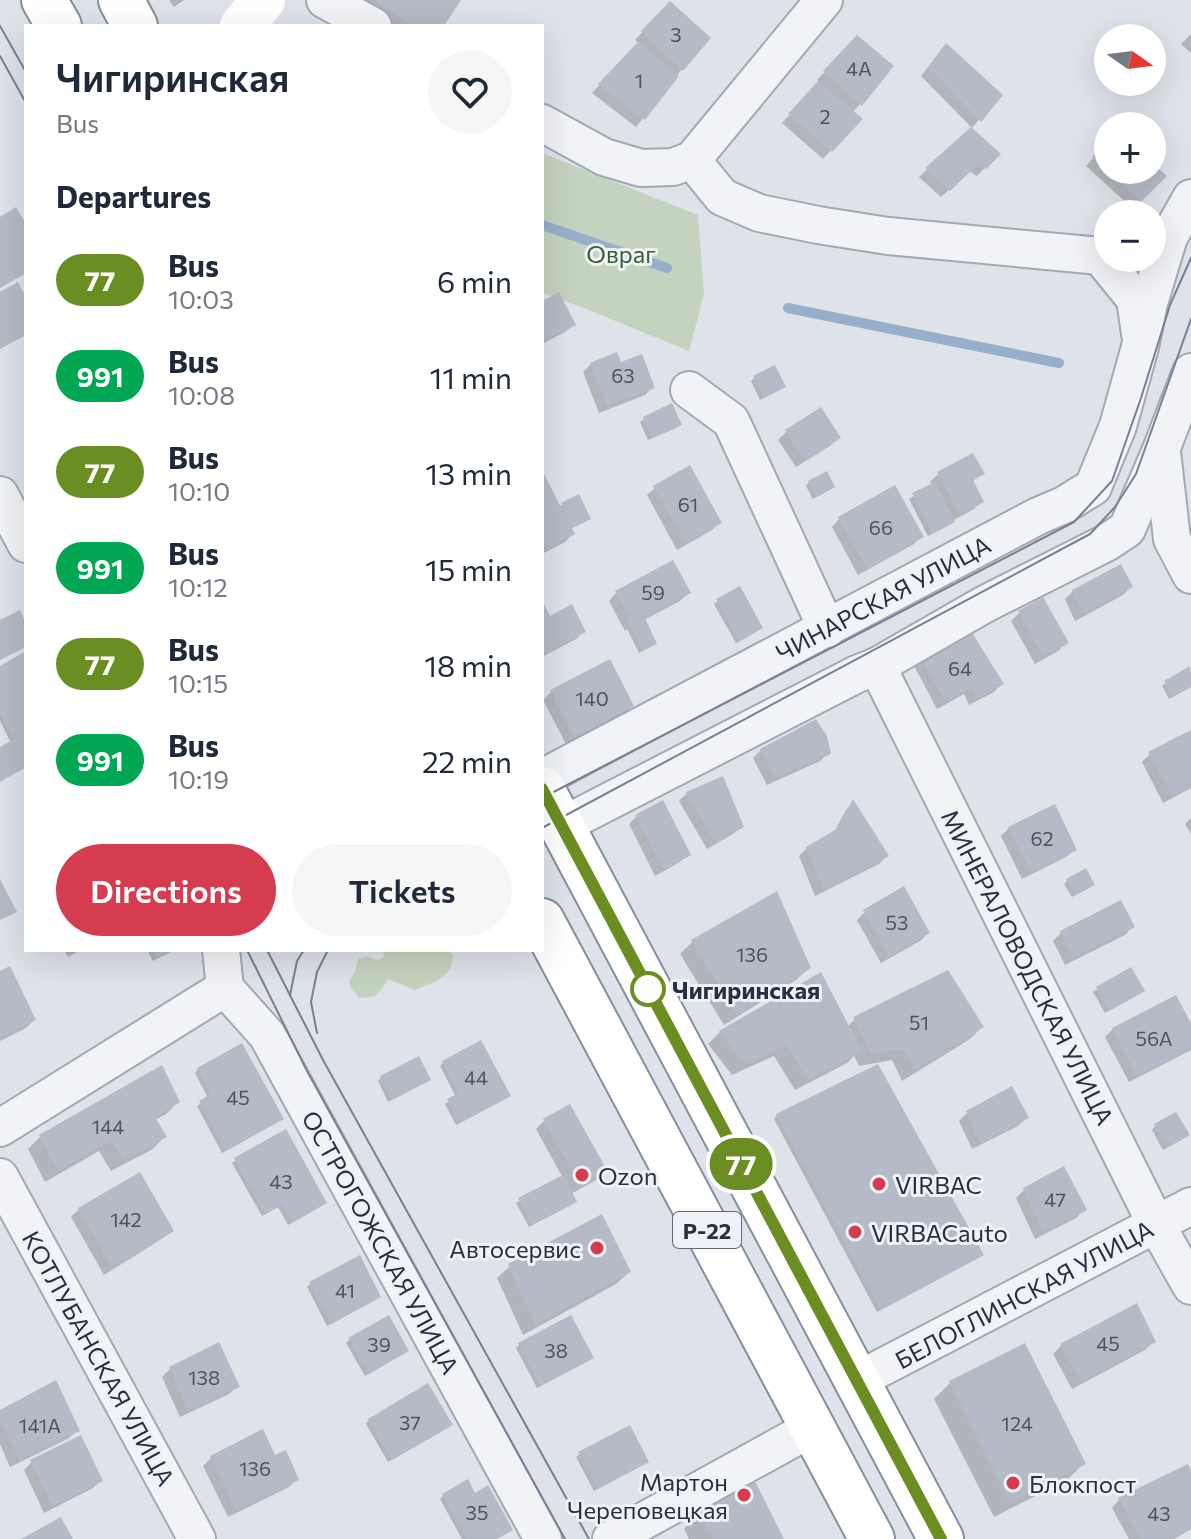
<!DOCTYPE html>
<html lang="en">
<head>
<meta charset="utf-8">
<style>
  :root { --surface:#fff; --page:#f6f6f7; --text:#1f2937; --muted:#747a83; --accent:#d53c50 }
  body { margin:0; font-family:Commissioner,sans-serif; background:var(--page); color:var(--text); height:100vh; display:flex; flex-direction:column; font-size:30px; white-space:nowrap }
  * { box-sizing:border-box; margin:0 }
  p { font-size:26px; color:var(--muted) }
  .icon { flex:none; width:44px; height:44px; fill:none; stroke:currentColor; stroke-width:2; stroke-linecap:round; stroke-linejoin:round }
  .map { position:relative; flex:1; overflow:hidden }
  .panel { position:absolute; left:24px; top:24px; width:520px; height:928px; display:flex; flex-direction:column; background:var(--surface); border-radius:0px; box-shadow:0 8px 32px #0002 }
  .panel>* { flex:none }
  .badge { padding:0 16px; border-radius:26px; font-size:28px; line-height:52px }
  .needle { width:52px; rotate:104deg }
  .tools { position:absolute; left:1094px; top:24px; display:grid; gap:16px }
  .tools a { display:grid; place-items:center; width:72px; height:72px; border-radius:50%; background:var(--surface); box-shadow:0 8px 32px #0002; font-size:40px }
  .map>.badge { position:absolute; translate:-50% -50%; box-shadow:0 0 0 4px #fff }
  h2 { padding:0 32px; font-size:30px; line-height:72px }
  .round { display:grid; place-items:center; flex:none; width:84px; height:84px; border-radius:42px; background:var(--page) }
  .overview { display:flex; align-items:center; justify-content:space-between; height:136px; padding:0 32px }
  h1 { font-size:38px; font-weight:600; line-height:60px }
  .action { display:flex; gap:16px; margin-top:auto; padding:16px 32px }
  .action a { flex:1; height:92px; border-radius:48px; background:var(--accent); color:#fff; font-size:32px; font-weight:600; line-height:92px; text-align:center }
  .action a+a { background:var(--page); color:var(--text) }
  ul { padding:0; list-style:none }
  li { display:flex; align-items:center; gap:24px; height:96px; padding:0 32px }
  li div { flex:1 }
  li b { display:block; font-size:30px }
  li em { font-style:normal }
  li .badge { min-width:88px; font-weight:700; text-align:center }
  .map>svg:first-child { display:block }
</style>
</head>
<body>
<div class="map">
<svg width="1191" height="1539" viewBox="0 0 1191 1539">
  <rect width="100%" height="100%" fill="#dee2e9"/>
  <g fill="#c4d3bf">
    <path d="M 542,153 L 698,215 L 704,294 L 689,351 L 579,306 L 542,293 Z"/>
    <path d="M 383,950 L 447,950 L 453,954 C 454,978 433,982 415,990 L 388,979 C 379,993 378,998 360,998 L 352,990 L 349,982 L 355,971 L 358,959 L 367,956 L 376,960 L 384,958 Z"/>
  </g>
  <g fill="#0003">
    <path d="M 169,0 L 184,0 L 174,7 Z"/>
    <path d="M 343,0 L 458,0 L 442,26 L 383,26 Z"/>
    <path d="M 670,4 L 682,69 L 636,127 L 592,93 L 639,44 L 635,40 Z"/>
    <path d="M 1191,34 L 1191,53 L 1181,44 Z"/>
    <path d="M 857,38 L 860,104 L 852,113 L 860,119 L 823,159 L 782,123 L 820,83 L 817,80 Z"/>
    <path d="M 939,53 L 1000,95 L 972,128 L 921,76 Z"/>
    <path d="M 971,129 L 998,154 L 977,176 L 969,171 L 941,197 L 919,177 Z"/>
    <path d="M 1108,141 L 1108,170 L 1152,170 L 1152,165 L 1164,176 L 1132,208 L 1086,166 Z"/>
    <path d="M 542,303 L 573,324 L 565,332 L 542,344 Z"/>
    <path d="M 591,364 L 620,365 L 653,387 L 645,395 L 599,413 L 583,372 Z"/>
    <path d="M 754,378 L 784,387 L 760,400 L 751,381 Z"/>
    <path d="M 820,410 L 838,438 L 830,446 L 796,467 L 778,440 L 786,432 Z"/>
    <path d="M 644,419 L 679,424 L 676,428 L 648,440 L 640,422 Z"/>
    <path d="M 982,473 L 972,482 L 982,501 L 974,509 L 952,521 L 949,525 L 928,536 L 909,499 L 932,485 L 930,482 L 938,474 Z"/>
    <path d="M 542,474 L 559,507 L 562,505 L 585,522 L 570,529 L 573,534 L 565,542 L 542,554 Z"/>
    <path d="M 809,482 L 833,487 L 813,499 L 806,486 Z"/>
    <path d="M 655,488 L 720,522 L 712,530 L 677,550 L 647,495 Z"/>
    <path d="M 839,519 L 922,536 L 914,544 L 858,575 L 832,527 Z"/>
    <path d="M 1131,587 L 1123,595 L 1075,621 L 1065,599 L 1073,591 Z"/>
    <path d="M 616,593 L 688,593 L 680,601 L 644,620 L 655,644 L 639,653 L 627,629 L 625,631 L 609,601 Z"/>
    <path d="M 718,601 L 757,631 L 736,643 L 714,604 Z"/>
    <path d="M 542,605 L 549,619 L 584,631 L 576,639 L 542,657 Z"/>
    <path d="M 1019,613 L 1066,643 L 1058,651 L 1035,664 L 1011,621 Z"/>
    <path d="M 26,653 L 26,767 L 0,781 L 0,749 L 11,743 L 0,721 L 0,668 Z"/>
    <path d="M 919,654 L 1001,684 L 994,692 L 969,705 L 964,694 L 937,709 L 912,662 Z"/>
    <path d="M 609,662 L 632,706 L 624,714 L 566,744 L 543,700 L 551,692 Z"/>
    <path d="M 1189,669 L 1191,673 L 1191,687 L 1169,699 L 1162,686 Z"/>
    <path d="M 1191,732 L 1191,788 L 1163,803 L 1142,762 L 1150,754 Z"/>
    <path d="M 761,750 L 829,753 L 820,761 L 767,785 L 753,758 Z"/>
    <path d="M 687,793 L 741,826 L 733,834 L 707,849 L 679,801 Z"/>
    <path d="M 853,803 L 887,856 L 879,864 L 815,896 L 799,856 L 807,848 L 833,834 L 846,810 Z"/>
    <path d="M 637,816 L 688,854 L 680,862 L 655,876 L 629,824 Z"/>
    <path d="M 1191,818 L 1191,834 L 1185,824 Z"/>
    <path d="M 1009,828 L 1074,849 L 1066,857 L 1022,879 L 1001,836 Z"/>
    <path d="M 1068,880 L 1089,888 L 1072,897 L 1064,884 Z"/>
    <path d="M 1121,903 L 1132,927 L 1125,935 L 1065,965 L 1053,941 L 1061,933 Z"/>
    <path d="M 865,912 L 928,933 L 920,941 L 881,963 L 857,920 Z"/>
    <path d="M 692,942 L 809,968 L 796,980 L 724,1025 L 680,954 Z"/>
    <path d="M 64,950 L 81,950 L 68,957 Z"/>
    <path d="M 147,950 L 175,950 L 153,961 Z"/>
    <path d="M 1130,970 L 1139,994 L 1105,1013 L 1093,992 Z"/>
    <path d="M 0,973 L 34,1020 L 26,1028 L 0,1041 Z"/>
    <path d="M 855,1019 L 982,1027 L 970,1039 L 902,1081 L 892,1060 L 859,1066 L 854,1056 L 847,1063 L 795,1090 L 774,1056 L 732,1075 L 708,1044 L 720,1032 L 847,1027 Z"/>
    <path d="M 1191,1027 L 1191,1050 L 1129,1082 L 1105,1037 L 1113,1029 Z"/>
    <path d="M 444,1062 L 505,1099 L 456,1125 L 445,1104 L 456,1097 L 440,1066 Z"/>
    <path d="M 198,1069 L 281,1119 L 222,1153 L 197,1106 L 208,1098 L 195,1073 Z"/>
    <path d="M 381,1078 L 429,1080 L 388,1102 L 378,1081 Z"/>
    <path d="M 178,1102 L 166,1114 L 155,1120 L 165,1136 L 153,1149 L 111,1171 L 99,1151 L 45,1182 L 28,1149 L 40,1137 Z"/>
    <path d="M 967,1113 L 1026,1118 L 1018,1126 L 972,1149 L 959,1121 Z"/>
    <path d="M 777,1115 L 978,1258 L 877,1312 L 774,1119 Z"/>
    <path d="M 544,1121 L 606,1171 L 598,1179 L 571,1194 L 571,1205 L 529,1227 L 516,1203 L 563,1178 L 536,1129 Z"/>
    <path d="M 1155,1126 L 1184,1138 L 1163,1150 L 1152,1130 Z"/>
    <path d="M 236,1160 L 321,1206 L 288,1225 L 278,1207 L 262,1216 L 232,1163 Z"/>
    <path d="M 1024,1190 L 1084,1210 L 1076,1218 L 1035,1239 L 1016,1198 Z"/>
    <path d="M 79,1209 L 171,1231 L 163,1238 L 104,1275 L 71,1217 Z"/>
    <path d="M 510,1266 L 629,1272 L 616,1284 L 523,1335 L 497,1278 Z"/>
    <path d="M 310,1284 L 375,1300 L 327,1326 L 307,1287 Z"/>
    <path d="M 350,1339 L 403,1354 L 365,1376 L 346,1343 Z"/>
    <path d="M 1153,1342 L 1145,1350 L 1072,1389 L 1053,1354 L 1061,1346 Z"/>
    <path d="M 519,1345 L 588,1361 L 537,1388 L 516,1348 Z"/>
    <path d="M 1024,1345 L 1083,1464 L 1067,1480 L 994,1517 L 934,1399 L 950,1383 Z"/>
    <path d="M 170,1369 L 237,1386 L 229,1394 L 180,1417 L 162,1377 Z"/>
    <path d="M 0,1412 L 77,1430 L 69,1438 L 10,1467 L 0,1444 Z"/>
    <path d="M 369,1420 L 447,1428 L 388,1462 L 366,1424 Z"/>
    <path d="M 580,1454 L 647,1461 L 594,1491 L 576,1457 Z"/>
    <path d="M 211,1458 L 274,1458 L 297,1479 L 289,1487 L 228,1517 L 203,1466 Z"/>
    <path d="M 32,1462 L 101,1480 L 93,1488 L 44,1513 L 24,1470 Z"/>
    <path d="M 1191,1475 L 1191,1529 L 1174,1539 L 1129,1539 L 1112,1508 L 1119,1500 Z"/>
    <path d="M 443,1496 L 496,1539 L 462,1539 L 440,1499 Z"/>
    <path d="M 699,1513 L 782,1539 L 689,1539 L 684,1529 Z"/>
  </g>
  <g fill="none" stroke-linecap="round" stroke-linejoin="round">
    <g stroke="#97afcb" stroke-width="10">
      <path d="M 542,225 L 667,268"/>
      <path d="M 788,308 L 1059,363"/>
    </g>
  </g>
  <g fill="#b5bbc6">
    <path d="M 374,0 L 461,0 L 444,26 L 414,26 Z"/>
    <path d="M 670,1 L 711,38 L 683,71 L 641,31 Z"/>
    <path d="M 857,35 L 894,66 L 862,106 L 823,71 Z"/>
    <path d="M 638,42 L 679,76 L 645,120 L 598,84 Z"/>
    <path d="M 946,43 L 1003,95 L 981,122 L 928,67 Z"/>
    <path d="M 818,81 L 863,119 L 832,152 L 788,114 Z"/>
    <path d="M 971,127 L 1001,154 L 986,169 L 978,164 L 950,191 L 925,168 Z"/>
    <path d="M 1108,139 L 1108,170 L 1152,170 L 1152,163 L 1167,176 L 1141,202 L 1092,157 Z"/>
    <path d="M 16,207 L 26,224 L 26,273 L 0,288 L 0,217 Z"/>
    <path d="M 18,282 L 26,297 L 26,335 L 0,349 L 0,292 Z"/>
    <path d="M 559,292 L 576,325 L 542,342 L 542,301 Z"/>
    <path d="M 617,352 L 621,362 L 642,354 L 655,388 L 607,406 L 590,363 Z"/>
    <path d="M 775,365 L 786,387 L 764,398 L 753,376 Z"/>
    <path d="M 672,403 L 682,425 L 652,438 L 643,417 Z"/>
    <path d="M 821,407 L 841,438 L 805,461 L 785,430 Z"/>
    <path d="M 973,453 L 985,474 L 973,480 L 984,502 L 960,515 L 937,472 Z"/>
    <path d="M 690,465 L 722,523 L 686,543 L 653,486 Z"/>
    <path d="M 542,470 L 566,517 L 561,503 L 579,494 L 591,519 L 572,528 L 575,534 L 547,550 L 542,541 Z"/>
    <path d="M 827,471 L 835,487 L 817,497 L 808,481 Z"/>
    <path d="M 935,482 L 955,522 L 932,534 L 912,493 Z"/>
    <path d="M 895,485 L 924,537 L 867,569 L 838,517 Z"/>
    <path d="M 673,560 L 691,593 L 645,618 L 657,644 L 642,651 L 627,619 L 630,618 L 615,591 Z"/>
    <path d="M 1121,564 L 1133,587 L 1083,614 L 1072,590 Z"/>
    <path d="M 740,586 L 763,628 L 740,641 L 716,599 Z"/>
    <path d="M 1043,597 L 1069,643 L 1043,657 L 1018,611 Z"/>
    <path d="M 542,601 L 550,616 L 572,604 L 586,632 L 542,655 Z"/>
    <path d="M 20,610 L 26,623 L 26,647 L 0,660 L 0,620 Z"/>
    <path d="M 968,626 L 1004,684 L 977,699 L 972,688 L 945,702 L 918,652 Z"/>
    <path d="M 26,651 L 26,767 L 0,782 L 0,747 L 14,739 L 0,712 L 0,666 Z"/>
    <path d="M 610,659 L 634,706 L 574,738 L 550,690 Z"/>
    <path d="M 1190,666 L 1191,687 L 1173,697 L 1164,681 Z"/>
    <path d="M 816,719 L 827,736 L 831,754 L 775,778 L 760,749 Z"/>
    <path d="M 1191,730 L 1191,786 L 1172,796 L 1148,752 Z"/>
    <path d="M 723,776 L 744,827 L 715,843 L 686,792 Z"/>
    <path d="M 853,799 L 889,856 L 824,890 L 806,847 L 837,829 Z"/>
    <path d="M 663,800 L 691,855 L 664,870 L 635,815 Z"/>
    <path d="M 1055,804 L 1077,850 L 1031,872 L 1008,827 Z"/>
    <path d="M 1086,868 L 1095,885 L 1076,895 L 1066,879 Z"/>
    <path d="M 0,879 L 17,912 L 0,920 Z"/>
    <path d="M 904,886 L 930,933 L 889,956 L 863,910 Z"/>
    <path d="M 777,891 L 811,968 L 737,1015 L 691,940 Z"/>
    <path d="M 1121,900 L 1135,927 L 1073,958 L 1060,931 Z"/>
    <path d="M 152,950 L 175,950 L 157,959 Z"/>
    <path d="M 10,966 L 36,1020 L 0,1038 L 0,971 Z"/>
    <path d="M 1131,967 L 1145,991 L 1109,1011 L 1096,987 Z"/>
    <path d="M 948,970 L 984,1027 L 915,1071 L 904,1049 L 871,1054 L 853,1017 Z"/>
    <path d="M 821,972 L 862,1051 L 808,1080 L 787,1045 L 745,1064 L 719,1031 Z"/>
    <path d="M 1176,995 L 1191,1023 L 1191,1048 L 1137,1076 L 1112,1028 Z"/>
    <path d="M 481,1040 L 511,1096 L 460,1123 L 447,1099 L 459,1093 L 442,1061 Z"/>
    <path d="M 242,1043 L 284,1119 L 226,1151 L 199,1101 L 211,1094 L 197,1068 Z"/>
    <path d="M 419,1056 L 431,1080 L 392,1100 L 380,1076 Z"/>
    <path d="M 878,1064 L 984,1255 L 881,1310 L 776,1114 Z"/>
    <path d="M 162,1065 L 180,1102 L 155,1117 L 167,1137 L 123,1161 L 111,1140 L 58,1171 L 39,1135 Z"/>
    <path d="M 1012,1086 L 1029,1118 L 980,1143 L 966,1111 Z"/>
    <path d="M 570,1104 L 608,1172 L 581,1187 L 543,1119 Z"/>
    <path d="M 1176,1112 L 1190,1135 L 1167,1148 L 1154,1124 Z"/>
    <path d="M 286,1129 L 327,1203 L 292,1223 L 282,1205 L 265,1214 L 234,1158 Z"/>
    <path d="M 1064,1166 L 1087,1210 L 1043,1233 L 1023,1188 Z"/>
    <path d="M 140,1172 L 174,1231 L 112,1268 L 78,1208 Z"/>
    <path d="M 563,1175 L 577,1202 L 532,1225 L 518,1198 Z"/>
    <path d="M 602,1214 L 631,1272 L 535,1325 L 508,1264 Z"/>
    <path d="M 360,1255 L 381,1297 L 331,1324 L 309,1282 Z"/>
    <path d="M 1137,1303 L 1156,1342 L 1081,1382 L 1060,1344 Z"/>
    <path d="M 389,1315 L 409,1351 L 369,1374 L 348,1338 Z"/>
    <path d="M 571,1315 L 594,1358 L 540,1386 L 518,1343 Z"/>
    <path d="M 219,1342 L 240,1387 L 188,1411 L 169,1367 Z"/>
    <path d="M 1025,1343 L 1086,1464 L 1010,1503 L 949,1381 Z"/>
    <path d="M 56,1380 L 80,1431 L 19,1460 L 0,1420 L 0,1410 Z"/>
    <path d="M 428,1383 L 453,1425 L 392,1460 L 368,1419 Z"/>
    <path d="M 630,1425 L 649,1462 L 598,1489 L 578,1452 Z"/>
    <path d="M 263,1429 L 275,1455 L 286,1450 L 299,1480 L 236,1511 L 210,1456 Z"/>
    <path d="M 81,1435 L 103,1481 L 53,1506 L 30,1460 Z"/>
    <path d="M 1188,1464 L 1191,1471 L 1191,1527 L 1171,1539 L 1141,1539 L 1118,1498 Z"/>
    <path d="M 468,1479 L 475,1493 L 488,1485 L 513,1530 L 497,1539 L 467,1539 L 442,1494 Z"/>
    <path d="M 754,1479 L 784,1539 L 713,1539 L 698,1511 Z"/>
    <path d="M 61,1517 L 73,1539 L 21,1539 Z"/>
  </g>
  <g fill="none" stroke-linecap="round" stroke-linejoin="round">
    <defs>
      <g id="street">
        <path d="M 325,0 L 373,26"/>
        <path d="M 542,123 L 604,157 L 641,168 L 673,167 L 692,160 L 824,0"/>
        <path d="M 692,160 L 722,197 L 759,213 L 818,225 L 888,236 L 1100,256 L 1108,254"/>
        <path d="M 1152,242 L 1169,237 L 1191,198"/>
        <path d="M 1100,256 L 1135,299 L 1140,334"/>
        <path d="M 689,390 L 731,421 L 827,629"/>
        <path d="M 1162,452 L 1172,539 L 1191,575"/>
        <path d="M 0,495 L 26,544"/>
        <path d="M 877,666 L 985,604 L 1106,543 L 1127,529 L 1161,450 L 1191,372"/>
        <path d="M 542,778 L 1038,516 L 1064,505 L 1093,487 L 1118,426 L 1140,347 L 1149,303 L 1169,237"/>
        <path d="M 561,826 L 857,674 L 877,666 L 1156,1224 L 1191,1286"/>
        <path d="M 221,950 L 225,988 L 267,1035 L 543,1539"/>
        <path d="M 0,1128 L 225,988"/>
        <path d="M 0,1177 L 197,1539"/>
        <path d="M 856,1381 L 1191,1206"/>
        <path d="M 611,1539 L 812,1428"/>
      </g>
      <g id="highway">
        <path d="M 44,0 L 59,26"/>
        <path d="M 121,0 L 135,26"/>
        <path d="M 542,789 L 941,1539"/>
        <path d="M 542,921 L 872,1539"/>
      </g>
    </defs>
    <use href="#street" stroke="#a3a9b3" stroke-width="40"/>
    <use href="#highway" stroke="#858fa0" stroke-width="48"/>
    <use href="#street" stroke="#f1f3f7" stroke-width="36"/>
    <path stroke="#fff" stroke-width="44" d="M 242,26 L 263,0"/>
    <use href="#highway" stroke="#fff" stroke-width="44"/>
    <g stroke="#778193" stroke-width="2">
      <path d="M 0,26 L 26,72"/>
      <path d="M 0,56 L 26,103"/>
      <path d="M 542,798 L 1074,522 L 1112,481 L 1141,398 L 1170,305 L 1191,258"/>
      <path d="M 542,828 L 1090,534 L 1115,507 L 1136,474 L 1191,319"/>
      <path d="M 247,950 L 307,1071 L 565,1539"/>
      <path d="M 267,950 L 323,1060 L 589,1539"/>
      <path d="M 290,995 L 297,961 L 304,950"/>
      <path d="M 317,1033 L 311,1002 L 317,972 L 328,950"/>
    </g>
  </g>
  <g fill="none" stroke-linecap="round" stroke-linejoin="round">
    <defs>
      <path id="line" d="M 542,789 L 941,1539"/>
    </defs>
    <use href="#line" stroke="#fff" stroke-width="18"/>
    <use href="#line" stroke="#6b8e23" stroke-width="12"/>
  </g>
  <circle fill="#fff" stroke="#6b8e23" stroke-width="4" cx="648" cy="989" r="16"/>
  <g fill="#d53c50" stroke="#eef1f6" stroke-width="3">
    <circle cx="582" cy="1175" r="8"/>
    <circle cx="879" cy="1184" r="8"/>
    <circle cx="855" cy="1232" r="8"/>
    <circle cx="597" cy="1248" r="8"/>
    <circle cx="1013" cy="1483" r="8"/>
    <circle cx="744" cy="1495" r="8"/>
  </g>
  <g text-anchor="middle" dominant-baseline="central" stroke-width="6" stroke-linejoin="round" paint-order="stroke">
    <g font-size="20" fill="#4a5362">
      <text x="676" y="34">3</text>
      <text x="859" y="68">4А</text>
      <text x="639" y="80">1</text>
      <text x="825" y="116">2</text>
      <text x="623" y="375">63</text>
      <text x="688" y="504">61</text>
      <text x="881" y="527">66</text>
      <text x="653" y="592">59</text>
      <text x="960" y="668">64</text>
      <text x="592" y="698">140</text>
      <text x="1042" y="838">62</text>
      <text x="897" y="922">53</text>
      <text x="752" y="954">136</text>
      <text x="919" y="1022">51</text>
      <text x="1154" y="1038">56А</text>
      <text x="476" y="1077">44</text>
      <text x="238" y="1097">45</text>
      <text x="108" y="1126">144</text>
      <text x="281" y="1181">43</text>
      <text x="1055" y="1199">47</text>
      <text x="126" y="1219">142</text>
      <text x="345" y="1290">41</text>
      <text x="1108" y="1343">45</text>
      <text x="379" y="1344">39</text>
      <text x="556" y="1350">38</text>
      <text x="204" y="1377">138</text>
      <text x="410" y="1422">37</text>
      <text x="1017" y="1423">124</text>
      <text x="40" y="1425">141А</text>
      <text x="255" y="1468">136</text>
      <text x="477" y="1512">35</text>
      <text x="1159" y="1513">43</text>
    </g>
    <rect fill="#eef1f6" stroke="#636a77" stroke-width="2" x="673" y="1212" width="68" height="36" rx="6"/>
    <g font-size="22" font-weight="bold" fill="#273041">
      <text x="707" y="1230">Р-22</text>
    </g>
    <g font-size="24" fill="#3a5d33" stroke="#eef1f6">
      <text x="621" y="253">Овраг</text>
    </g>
    <g font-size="24" fill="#273041" stroke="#eef1f6">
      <text transform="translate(883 598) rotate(-28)">ЧИНАРСКАЯ УЛИЦА</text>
      <text transform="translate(1028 967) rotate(63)">МИНЕРАЛОВОДСКАЯ УЛИЦА</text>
      <text transform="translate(381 1242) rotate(61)">ОСТРОГОЖСКАЯ УЛИЦА</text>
      <text transform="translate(1024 1294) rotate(-28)">БЕЛОГЛИНСКАЯ УЛИЦА</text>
      <text transform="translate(99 1358) rotate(61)">КОТЛУБАНСКАЯ УЛИЦА</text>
    </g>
    <g font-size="24" font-weight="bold" fill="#273041" stroke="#eef1f6" text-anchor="start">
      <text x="672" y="989">Чигиринская</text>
    </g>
    <g font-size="24" fill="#273041" stroke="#eef1f6" text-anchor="start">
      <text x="598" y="1175">Ozon</text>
      <text x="895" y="1184">VIRBAC</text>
      <text x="871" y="1232">VIRBACauto</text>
      <text x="581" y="1248" text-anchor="end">Автосервис</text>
      <text x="728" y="1481" text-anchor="end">Мартон<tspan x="728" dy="28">Череповецкая</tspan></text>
      <text x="1029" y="1483">Блокпост</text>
    </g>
  </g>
</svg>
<div class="tools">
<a><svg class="needle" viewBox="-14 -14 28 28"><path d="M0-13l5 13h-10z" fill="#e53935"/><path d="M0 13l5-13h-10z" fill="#747a83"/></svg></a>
<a>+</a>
<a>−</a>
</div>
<b class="badge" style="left:741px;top:1164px;background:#6b8e23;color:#fff">77</b>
<section class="panel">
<div class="overview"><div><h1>Чигиринская</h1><p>Bus</p></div><a class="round"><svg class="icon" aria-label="heart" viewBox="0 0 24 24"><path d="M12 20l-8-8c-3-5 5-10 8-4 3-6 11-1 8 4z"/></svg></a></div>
<h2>Departures</h2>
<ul>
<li><span class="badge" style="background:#6b8e23;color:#fff">77</span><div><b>Bus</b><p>10:03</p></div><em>6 min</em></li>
<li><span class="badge" style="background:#00a651;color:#fff">991</span><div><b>Bus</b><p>10:08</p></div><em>11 min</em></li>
<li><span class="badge" style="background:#6b8e23;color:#fff">77</span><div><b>Bus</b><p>10:10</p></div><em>13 min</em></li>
<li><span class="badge" style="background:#00a651;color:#fff">991</span><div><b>Bus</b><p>10:12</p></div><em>15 min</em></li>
<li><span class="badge" style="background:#6b8e23;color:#fff">77</span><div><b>Bus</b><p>10:15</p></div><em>18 min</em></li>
<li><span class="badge" style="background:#00a651;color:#fff">991</span><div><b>Bus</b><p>10:19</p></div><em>22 min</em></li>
</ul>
<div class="action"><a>Directions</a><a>Tickets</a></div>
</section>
</div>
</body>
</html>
